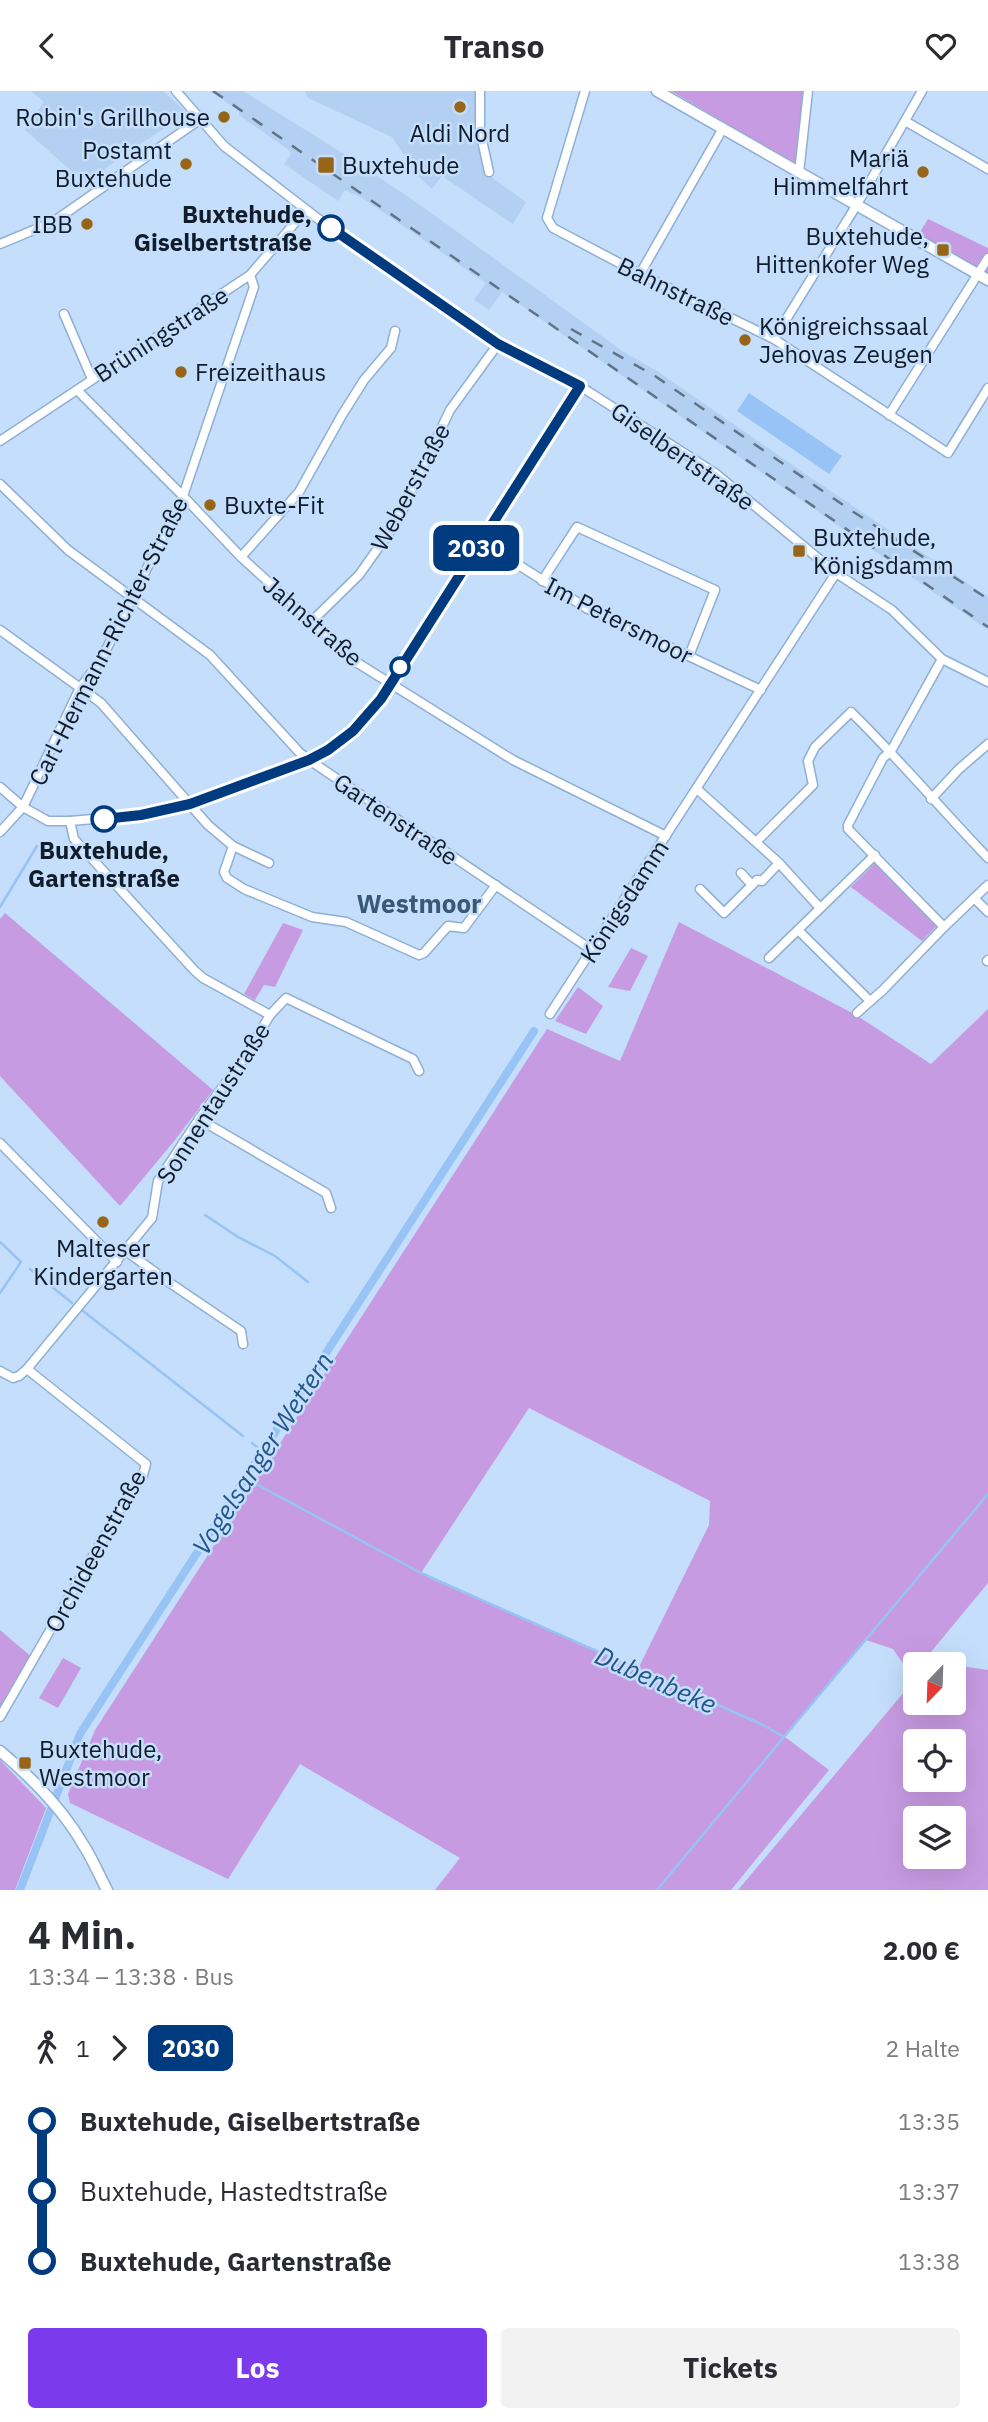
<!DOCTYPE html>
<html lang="de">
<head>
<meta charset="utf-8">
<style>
  :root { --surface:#fff; --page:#f2f2f3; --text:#2b2b33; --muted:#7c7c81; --accent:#7c3aed }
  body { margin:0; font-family:"IBM Plex Sans",sans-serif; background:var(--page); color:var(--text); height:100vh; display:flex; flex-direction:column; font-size:26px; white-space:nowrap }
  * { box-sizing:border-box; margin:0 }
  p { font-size:23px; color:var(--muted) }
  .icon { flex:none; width:38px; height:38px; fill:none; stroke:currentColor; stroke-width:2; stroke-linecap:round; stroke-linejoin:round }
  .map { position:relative; height:1799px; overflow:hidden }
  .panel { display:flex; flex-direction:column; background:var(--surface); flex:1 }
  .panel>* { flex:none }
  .badge { padding:0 14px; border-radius:10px; font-size:24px; line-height:46px }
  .needle { width:46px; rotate:203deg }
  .fabs { position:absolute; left:903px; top:1561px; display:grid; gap:14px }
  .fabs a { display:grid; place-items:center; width:63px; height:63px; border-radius:7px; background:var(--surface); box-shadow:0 7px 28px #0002; font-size:35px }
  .map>.badge { position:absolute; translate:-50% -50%; box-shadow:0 0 0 4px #fff }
  .legs { display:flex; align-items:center; gap:10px; height:77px; padding:0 28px; font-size:23px }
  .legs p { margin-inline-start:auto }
  .headline { display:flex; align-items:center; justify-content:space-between; height:119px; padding:0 28px }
  h1 { font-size:38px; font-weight:700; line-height:52px }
  .cta { display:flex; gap:14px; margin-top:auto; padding:14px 28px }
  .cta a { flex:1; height:80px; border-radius:7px; background:var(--accent); color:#fff; font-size:28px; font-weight:700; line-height:80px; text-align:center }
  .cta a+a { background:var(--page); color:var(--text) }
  ul { padding:0 28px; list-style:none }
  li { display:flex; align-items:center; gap:24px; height:70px; font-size:26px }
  li i { display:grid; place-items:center; width:10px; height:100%; margin:0 9px; background:currentColor }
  li i::after { content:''; width:18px; height:18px; margin:-9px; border:5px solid; border-radius:50%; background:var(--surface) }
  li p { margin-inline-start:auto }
  li:first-child i { background:linear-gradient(#0000 50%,currentColor 0) }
  li:last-child i { background:linear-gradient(currentColor 50%,#0000 0) }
  header { display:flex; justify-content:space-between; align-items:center; height:91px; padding:0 28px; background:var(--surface); font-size:32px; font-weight:700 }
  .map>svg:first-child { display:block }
</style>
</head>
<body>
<header><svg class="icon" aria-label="back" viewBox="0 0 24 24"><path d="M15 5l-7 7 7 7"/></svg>Transo<svg class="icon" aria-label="heart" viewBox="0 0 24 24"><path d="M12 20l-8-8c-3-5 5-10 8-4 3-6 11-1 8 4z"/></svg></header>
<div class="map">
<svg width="988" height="1799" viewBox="0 0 988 1799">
  <rect width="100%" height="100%" fill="#c4defc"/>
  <g fill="#b3d0f2">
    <path d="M 31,0 L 163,0 L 184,19 L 184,25 L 123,64 L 86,93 L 25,39 L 44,11 Z"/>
    <path d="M 210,0 L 243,0 L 336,58 L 413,109 L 624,261 L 657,280 L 804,382 L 988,506 L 988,539 L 502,201 L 489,219 L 474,209 L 486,192 L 361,106 L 345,99 L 338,110 L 284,73 L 291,63 L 290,60 L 239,24 L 239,20 Z"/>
    <path d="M 305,0 L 484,0 L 483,39 L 490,85 L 526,111 L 513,133 L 442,85 L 432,98 L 418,85 L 392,46 L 308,7 Z"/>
  </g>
  <g fill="#c79be2" fill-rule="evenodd">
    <path d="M 671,0 L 804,0 L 795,73 Z"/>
    <path d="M 928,128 L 988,157 L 988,186 L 917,146 Z"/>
    <path d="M 876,771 L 938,834 L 922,850 L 851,796 Z"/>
    <path d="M 5,822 L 213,999 L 175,1049 L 120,1115 L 0,985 L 0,828 Z"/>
    <path d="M 679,831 L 856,924 L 931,973 L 988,918 L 988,1492 L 921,1573 L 915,1573 L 915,1580 L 911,1584 L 893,1558 L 866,1549 L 792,1636 L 785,1646 L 829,1679 L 731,1799 L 435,1799 L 460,1767 L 300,1673 L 228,1788 L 70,1712 L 68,1703 L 95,1639 L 547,938 L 620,970 ZM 529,1317 L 710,1410 L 709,1434 L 638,1578 L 421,1482 Z"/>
    <path d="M 283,832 L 303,839 L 275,896 L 264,894 L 255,909 L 244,903 Z"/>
    <path d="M 631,857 L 648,865 L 630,900 L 608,896 Z"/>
    <path d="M 578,896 L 603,915 L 586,943 L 555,930 Z"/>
    <path d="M 0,1539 L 34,1568 L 0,1619 Z"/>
    <path d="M 63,1567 L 81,1577 L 58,1617 L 39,1607 Z"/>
    <path d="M 954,1574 L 988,1579 L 988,1799 L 738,1799 L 915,1588 L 915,1612 L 954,1612 ZM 915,1650 L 954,1650 L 954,1689 L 915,1689 ZM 915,1727 L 954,1727 L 954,1766 L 915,1766 Z"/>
    <path d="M 0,1669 L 46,1717 L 15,1799 L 0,1799 Z"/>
  </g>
  <path fill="#98c3f5" d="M 749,302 L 842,365 L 829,383 L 737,320 Z"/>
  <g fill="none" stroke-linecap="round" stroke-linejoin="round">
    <g stroke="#98c3f5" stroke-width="2.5">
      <path d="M 0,816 L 37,755"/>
      <path d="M 205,1124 L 238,1146 L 275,1165 L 308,1191"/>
      <path d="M 0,1151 L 21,1171 L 0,1202"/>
      <path d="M 30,1178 L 72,1212"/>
      <path d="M 83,1220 L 243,1345"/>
      <path d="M 252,1352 L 262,1360"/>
      <path d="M 245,1387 L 421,1482 L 763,1634 L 784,1646 L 988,1403"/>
      <path d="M 657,1799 L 784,1646"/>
    </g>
    <path stroke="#98c3f5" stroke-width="8" d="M 20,1799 L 80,1643 L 534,940"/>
    <defs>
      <g id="minor">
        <path d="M 176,0 L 224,55 L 330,137 L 498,253 L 580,295 L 715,382 L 836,482 L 892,519 L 942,568 L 988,591"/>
        <path d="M 480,0 L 480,40 L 489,81"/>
        <path d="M 585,0 L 547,127 L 553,137 L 640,183 L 774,248 L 948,362 L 988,297"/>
        <path d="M 905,30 L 988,78"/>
        <path d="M 799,82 L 808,0"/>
        <path d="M 0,153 L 53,131 L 199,29"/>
        <path d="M 640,183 L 722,39"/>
        <path d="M 64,223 L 92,288"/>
        <path d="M 774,248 L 856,115 L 922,0"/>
        <path d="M 77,299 L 183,405 L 241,466 L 356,571 L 513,669 L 666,745"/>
        <path d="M 889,324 L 988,167"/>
        <path d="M 0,350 L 250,184 L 306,119"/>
        <path d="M 0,393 L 68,459 L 210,564 L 299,661 L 309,669 L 592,859"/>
        <path d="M 481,450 L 588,518 L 761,599"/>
        <path d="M 241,466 L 299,401 L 342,324 L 364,289 L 391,257 L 395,240"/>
        <path d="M 542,490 L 577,436 L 715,499 L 689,565"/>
        <path d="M 312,530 L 359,484 L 398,429 L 450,319 L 498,253"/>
        <path d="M 0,539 L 101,612 L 208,734 L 233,755 L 269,772"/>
        <path d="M 942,568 L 891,660 L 883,667 L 848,734 L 848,738 L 944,836 L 988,794"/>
        <path d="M 0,696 L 23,716 L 48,730 L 70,730 L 141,724 L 190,713 L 309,669 L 328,659 L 353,640 L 381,608 L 580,295"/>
        <path d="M 697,698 L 779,772 L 820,817"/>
        <path d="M 931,708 L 959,678 L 988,653"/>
        <path d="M 0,741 L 23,716 L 80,597 L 101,569 L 183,405 L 254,196 L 250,184"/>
        <path d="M 756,751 L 813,694 L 808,670 L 815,656 L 851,621 C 899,668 942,719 988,767"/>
        <path d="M 233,755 L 224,781 L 227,787 L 244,798 L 312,826 L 346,831 L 419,864 L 424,862 L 448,835 L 464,837 L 496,794"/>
        <path d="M 741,782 L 752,794"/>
        <path d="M 700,798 L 724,822 L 757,789 L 762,790 L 779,772"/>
        <path d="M 974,807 L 988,821"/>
        <path d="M 798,839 L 870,910"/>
        <path d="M 769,867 L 875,764"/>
        <path d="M 987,870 L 988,869"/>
        <path d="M 857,922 L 883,899 L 944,836"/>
        <path d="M 550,923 L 836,482"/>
        <path d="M 270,924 L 286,907 L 413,968 L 419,980"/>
        <path d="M 199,1028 L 326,1102 L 331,1117"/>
        <path d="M 0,1052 L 117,1171"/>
        <path d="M 126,1160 L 170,1192 L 241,1240 L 243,1253"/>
        <path d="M 0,1280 L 13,1287 L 19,1285 L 27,1278"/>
        <path d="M 0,1626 L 127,1406 L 143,1384 L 146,1373 L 27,1278 L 152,1127 L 158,1090 L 199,1028 L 247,963 L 270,924 L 203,887 L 194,879 L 74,748 L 70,730"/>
      </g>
      <g id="tertiary">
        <path d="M 657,0 L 988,189"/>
        <path d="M 0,1660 C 32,1687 63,1718 84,1755 C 93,1769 99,1784 107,1799"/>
      </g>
    </defs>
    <use href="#minor" stroke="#90afd3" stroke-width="11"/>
    <use href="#tertiary" stroke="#90afd3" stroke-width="13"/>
    <use href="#minor" stroke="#fff" stroke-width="8"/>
    <use href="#tertiary" stroke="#fff" stroke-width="10"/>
    <g stroke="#617387" stroke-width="2.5" stroke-dasharray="12 12" stroke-linecap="butt">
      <path d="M 213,0 L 988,536"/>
      <path d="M 571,238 L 655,285 L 849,418 L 988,508"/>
    </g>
  </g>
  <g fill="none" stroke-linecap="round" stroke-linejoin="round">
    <defs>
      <path id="line-1" d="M 104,728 L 141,724 L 190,713 L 309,669 L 328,659 L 353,640 L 381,608 L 580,295 L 498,253 L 331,137"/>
    </defs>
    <use href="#line-1" stroke="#fff" stroke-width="16"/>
    <use href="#line-1" stroke="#003b80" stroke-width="10"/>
  </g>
  <g fill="#976518" stroke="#c4defc" stroke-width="2.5">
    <circle cx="460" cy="16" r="7"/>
    <circle cx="224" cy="26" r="7"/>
    <circle cx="186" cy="73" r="7"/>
    <rect x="317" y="65" width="18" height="18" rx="3.5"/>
    <circle cx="923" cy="81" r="7"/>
    <circle cx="87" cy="133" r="7"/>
    <rect x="936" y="152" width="14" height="14" rx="3.5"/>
    <circle cx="745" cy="249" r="7"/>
    <circle cx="181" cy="281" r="7"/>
    <circle cx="210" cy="414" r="7"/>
    <rect x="792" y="453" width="14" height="14" rx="3.5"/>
    <circle cx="103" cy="1131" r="7"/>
    <rect x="18" y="1665" width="14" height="14" rx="3.5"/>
  </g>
  <g fill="#fff" stroke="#003b80" stroke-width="3.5">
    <circle cx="331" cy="137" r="12"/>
    <circle cx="400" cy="576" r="9"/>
    <circle cx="104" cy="728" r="12"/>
  </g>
  <g text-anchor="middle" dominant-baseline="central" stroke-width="5" stroke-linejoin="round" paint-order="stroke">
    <g font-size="24" fill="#101c29" stroke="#c4defc" text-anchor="start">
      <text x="210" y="26" text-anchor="end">Robin's Grillhouse</text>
      <text x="460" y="42" text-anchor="middle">Aldi Nord</text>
      <text x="172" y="59" text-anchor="end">Postamt<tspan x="172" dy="28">Buxtehude</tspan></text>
      <text x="909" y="67" text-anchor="end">Mariä<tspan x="909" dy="28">Himmelfahrt</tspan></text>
      <text x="342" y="74">Buxtehude</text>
      <text x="73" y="133" text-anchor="end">IBB</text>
      <text x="929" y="145" text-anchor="end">Buxtehude,<tspan x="929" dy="28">Hittenkofer Weg</tspan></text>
      <text x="759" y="235">Königreichssaal<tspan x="759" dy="28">Jehovas Zeugen</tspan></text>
      <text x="195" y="281">Freizeithaus</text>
      <text x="224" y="414">Buxte-Fit</text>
      <text x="813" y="446">Buxtehude,<tspan x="813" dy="28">Königsdamm</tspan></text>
      <text x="103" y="1157" text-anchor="middle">Malteser<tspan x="103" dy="28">Kindergarten</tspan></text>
      <text x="39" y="1658">Buxtehude,<tspan x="39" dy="28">Westmoor</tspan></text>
    </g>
    <g font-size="24" font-weight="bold" fill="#101c29" stroke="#c4defc" text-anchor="end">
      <text x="312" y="123">Buxtehude,<tspan x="312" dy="28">Giselbertstraße</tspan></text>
      <text x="104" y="759" text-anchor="middle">Buxtehude,<tspan x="104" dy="28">Gartenstraße</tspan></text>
    </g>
    <g font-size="24" fill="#101c29" stroke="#c4defc">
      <text transform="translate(676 200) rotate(26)">Bahnstraße</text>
      <text transform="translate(161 243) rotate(-33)">Brüningstraße</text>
      <text transform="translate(683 365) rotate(35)">Giselbertstraße</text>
      <text transform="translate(410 396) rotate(-62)">Weberstraße</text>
      <text transform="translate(619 529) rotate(27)">Im Petersmoor</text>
      <text transform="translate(313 530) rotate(41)">Jahnstraße</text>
      <text transform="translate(108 550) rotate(-63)">Carl-Hermann-Richter-Straße</text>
      <text transform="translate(396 728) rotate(34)">Gartenstraße</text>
      <text transform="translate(624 810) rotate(-57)">Königsdamm</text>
      <text transform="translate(213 1012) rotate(-57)">Sonnentaustraße</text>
      <text transform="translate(95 1460) rotate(-61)">Orchideenstraße</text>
    </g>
    <g font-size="26" font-weight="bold" fill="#3b5776" stroke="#c4defc">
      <text x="419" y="812">Westmoor</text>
    </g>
    <g font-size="26" font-style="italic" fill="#22558a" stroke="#c4defc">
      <text transform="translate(262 1362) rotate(-57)">Vogelsanger Wettern</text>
      <text transform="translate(656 1588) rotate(24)">Dubenbeke</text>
    </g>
  </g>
</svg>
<div class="fabs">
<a><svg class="needle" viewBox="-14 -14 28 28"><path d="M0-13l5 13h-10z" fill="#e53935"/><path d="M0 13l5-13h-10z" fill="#7c7c81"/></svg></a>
<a><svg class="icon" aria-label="locate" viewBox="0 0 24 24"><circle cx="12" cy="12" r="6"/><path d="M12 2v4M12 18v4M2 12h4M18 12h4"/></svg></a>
<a><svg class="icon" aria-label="layers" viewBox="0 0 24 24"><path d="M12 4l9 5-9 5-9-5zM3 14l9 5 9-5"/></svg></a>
</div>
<b class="badge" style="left:476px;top:457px;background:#003b80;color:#fff">2030</b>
</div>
<section class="panel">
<div class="headline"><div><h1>4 Min.</h1><p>13:34 – 13:38 · Bus</p></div><b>2.00 €</b></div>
<div class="legs"><svg class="icon" aria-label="walk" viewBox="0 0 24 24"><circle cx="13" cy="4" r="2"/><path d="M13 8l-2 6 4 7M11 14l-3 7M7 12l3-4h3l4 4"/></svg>1<svg class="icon" aria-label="forward" viewBox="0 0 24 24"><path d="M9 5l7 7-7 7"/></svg><b class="badge" style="background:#003b80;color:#fff">2030</b><p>2 Halte</p></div>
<ul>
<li><i style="color:#003b80"></i><b>Buxtehude, Giselbertstraße</b><p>13:35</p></li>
<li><i style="color:#003b80"></i><span>Buxtehude, Hastedtstraße</span><p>13:37</p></li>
<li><i style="color:#003b80"></i><b>Buxtehude, Gartenstraße</b><p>13:38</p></li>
</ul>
<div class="cta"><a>Los</a><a>Tickets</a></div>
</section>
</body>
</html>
